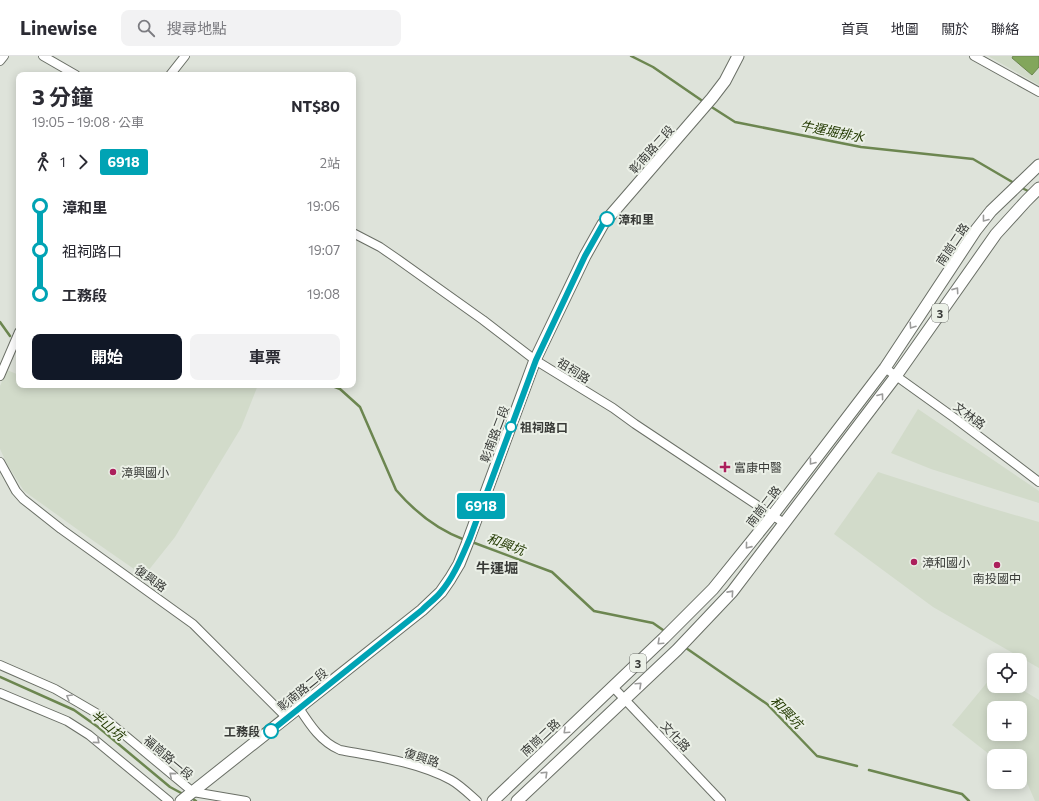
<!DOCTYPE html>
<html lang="zh-TW">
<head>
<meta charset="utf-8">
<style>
  :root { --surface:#fff; --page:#f2f2f3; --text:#2b2b33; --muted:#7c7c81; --line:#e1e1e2; --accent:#111827 }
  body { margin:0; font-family:Commissioner,"Noto Sans TC",sans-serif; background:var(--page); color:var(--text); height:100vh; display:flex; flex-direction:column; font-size:15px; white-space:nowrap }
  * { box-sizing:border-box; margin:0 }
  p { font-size:13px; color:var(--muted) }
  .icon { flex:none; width:22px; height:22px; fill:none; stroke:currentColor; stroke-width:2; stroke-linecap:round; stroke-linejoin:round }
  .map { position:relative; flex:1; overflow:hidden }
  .drawer { position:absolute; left:16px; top:16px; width:340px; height:316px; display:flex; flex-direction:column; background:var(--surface); border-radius:8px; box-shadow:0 2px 10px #0003 }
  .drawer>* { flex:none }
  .badge { padding:0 8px; border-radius:3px; font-size:14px; line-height:26px }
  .fabs { position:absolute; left:987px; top:597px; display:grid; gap:8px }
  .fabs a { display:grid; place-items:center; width:40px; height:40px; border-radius:8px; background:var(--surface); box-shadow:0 2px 10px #0003; font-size:20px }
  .map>.badge { position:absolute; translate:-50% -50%; box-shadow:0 0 0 2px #fff }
  .legs { display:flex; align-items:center; gap:6px; height:44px; padding:0 16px; font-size:13px }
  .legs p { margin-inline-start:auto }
  .headline { display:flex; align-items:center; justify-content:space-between; height:68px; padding:0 16px }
  h1 { font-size:22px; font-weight:700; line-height:30px }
  .button { display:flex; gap:8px; margin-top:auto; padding:8px 16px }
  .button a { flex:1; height:46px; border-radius:8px; background:var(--accent); color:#fff; font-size:16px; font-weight:700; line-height:46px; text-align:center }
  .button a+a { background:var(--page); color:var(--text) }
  ul { padding:0 16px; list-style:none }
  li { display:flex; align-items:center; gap:14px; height:44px; font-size:15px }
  li i { display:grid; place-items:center; width:6px; height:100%; margin:0 5px; background:currentColor }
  li i::after { content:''; width:10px; height:10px; margin:-5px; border:3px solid; border-radius:50%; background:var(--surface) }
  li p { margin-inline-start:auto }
  li:first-child i { background:linear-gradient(#0000 50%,currentColor 0) }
  li:last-child i { background:linear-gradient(currentColor 50%,#0000 0) }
  header { display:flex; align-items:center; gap:24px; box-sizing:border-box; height:56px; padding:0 20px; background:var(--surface); border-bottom:1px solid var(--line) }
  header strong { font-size:19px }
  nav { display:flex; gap:22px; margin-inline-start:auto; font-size:14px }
  .search { width:280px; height:36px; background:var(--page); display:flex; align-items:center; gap:10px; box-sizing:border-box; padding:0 14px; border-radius:8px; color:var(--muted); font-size:15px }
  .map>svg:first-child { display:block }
</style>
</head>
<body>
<header>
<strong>Linewise</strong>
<div class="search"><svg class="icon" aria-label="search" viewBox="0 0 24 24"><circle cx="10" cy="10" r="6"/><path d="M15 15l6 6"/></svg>搜尋地點</div>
<nav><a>首頁</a><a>地圖</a><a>關於</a><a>聯絡</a></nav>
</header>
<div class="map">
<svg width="1039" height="745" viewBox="0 0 1039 745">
  <rect width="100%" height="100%" fill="#dee3da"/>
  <g fill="#d2dbca" fill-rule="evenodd">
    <path d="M 988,0 L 1039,0 L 1039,29 Z"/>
    <path d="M 7,314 L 19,319 L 19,329 L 258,329 L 241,372 L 175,481 L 144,520 L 88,481 L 24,435 L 7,408 L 0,393 L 0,330 Z"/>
    <path d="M 918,353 L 1039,435 L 1039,447 L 931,413 L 891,397 Z"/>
    <path d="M 878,416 L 984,450 L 1039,466 L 1039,612 L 933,551 L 834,478 Z"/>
    <path d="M 994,618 L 994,630 L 1016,630 L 1039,644 L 1039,745 L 1035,745 L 1028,729 L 1020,722 L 1020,700 L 994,700 L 994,702 L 952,669 ZM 994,652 L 1020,652 L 1020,678 L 994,678 Z"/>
  </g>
  <path fill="#82a65b" stroke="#6c8650" d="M 1013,0 L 1039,0 L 1039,11 L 1032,19 L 1012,2 Z"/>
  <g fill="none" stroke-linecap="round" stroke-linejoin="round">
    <g stroke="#6c8650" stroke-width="2.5">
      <path d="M 631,0 L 653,11 L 704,46"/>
      <path d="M 710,50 L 735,66 L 861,91 L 973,103 L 1014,127"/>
      <path d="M 1020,131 L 1030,136"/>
      <path d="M 0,266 L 10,280"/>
      <path d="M 18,293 L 19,293"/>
      <path d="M 330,329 L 340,333 L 360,351 L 396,434 C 415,456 438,474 465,484"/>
      <path d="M 472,486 L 552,516 L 594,555 L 653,567 L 663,574"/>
      <path d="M 686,592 L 767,648 L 817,700 L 857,710"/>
      <path d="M 0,621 L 74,654 L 98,671 L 170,731 L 183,738"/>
      <path d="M 869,714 L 962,738 L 969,745"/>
      <path d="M 190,741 L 196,745"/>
    </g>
    <defs>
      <g id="minor">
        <path d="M 43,0 L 76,19"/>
        <path d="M 974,0 L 1039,36"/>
        <path d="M 0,5 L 4,0"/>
        <path d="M 170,19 L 185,0"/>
        <path d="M 353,177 L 380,191 L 396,202 L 483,264 L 535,304 L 613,352 L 635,368 L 784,467"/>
        <path d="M 885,312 L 956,363 L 1039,426"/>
        <path d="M 0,320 L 19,276"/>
        <path d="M 0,406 L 16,435 L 23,443 L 61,473 L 193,568 L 287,662"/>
        <path d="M 0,609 L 55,633 L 103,661 L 193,736 L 246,745"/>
        <path d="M 613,631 L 721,745"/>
        <path d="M 0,637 L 67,665 L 89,679 L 169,745"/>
        <path d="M 299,652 C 310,669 321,686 340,694 C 378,701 417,706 451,724 C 460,729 469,738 477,745"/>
      </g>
      <g id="major">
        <path d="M 181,745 L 422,554 L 441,536 L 450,523 L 459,508 L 467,488 L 535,304 L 585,200 L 603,168 L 712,42 L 725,25 L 738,0"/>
        <path d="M 493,745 L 664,582 L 713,533 L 772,460 L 885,312 L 976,174 L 991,155 L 1039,109"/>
        <path d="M 517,745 L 677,594 L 732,536 L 896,320 L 996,178 L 1026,145 L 1039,132"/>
      </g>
    </defs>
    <use href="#minor" stroke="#6a6f66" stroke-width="10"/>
    <use href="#major" stroke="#6a6f66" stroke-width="13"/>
    <use href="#minor" stroke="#fff" stroke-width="8"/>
    <use href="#major" stroke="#fff" stroke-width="11"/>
  </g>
  <defs><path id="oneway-chevron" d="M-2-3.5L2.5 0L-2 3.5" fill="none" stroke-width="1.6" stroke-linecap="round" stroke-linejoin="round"/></defs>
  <g stroke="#9c9c9b">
    <use href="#oneway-chevron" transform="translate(985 163) rotate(128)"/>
    <use href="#oneway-chevron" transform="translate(956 234) rotate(-55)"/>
    <use href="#oneway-chevron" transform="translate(912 270) rotate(124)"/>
    <use href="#oneway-chevron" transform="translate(881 340) rotate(-53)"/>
    <use href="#oneway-chevron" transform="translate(812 406) rotate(128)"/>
    <use href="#oneway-chevron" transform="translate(748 490) rotate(129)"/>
    <use href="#oneway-chevron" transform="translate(731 537) rotate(-48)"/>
    <use href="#oneway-chevron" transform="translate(660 586) rotate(137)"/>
    <use href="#oneway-chevron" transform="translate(639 629) rotate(-43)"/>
    <use href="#oneway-chevron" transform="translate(69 641) rotate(-150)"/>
    <use href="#oneway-chevron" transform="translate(566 675) rotate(137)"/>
    <use href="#oneway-chevron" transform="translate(97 685) rotate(40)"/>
    <use href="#oneway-chevron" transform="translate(545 718) rotate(-44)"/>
    <use href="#oneway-chevron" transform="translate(172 719) rotate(-140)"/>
  </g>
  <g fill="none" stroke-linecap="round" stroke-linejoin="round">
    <defs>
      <path id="line-1" d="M 271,675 L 422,554 C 428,548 435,543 440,537 C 454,521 462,500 470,482 L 536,304 L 585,200 L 603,168 L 607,163"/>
    </defs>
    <use href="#line-1" stroke="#fff" stroke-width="9"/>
    <use href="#line-1" stroke="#00a3b4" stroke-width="6"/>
  </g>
  <g fill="#fff" stroke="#00a3b4" stroke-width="2">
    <circle cx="607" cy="163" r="7"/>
    <circle cx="511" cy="371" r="5"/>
    <circle cx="271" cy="675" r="7"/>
  </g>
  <g fill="#ac1f5c" stroke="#ebf0e7" stroke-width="1.5">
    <path d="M723 405h4v4h4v4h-4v4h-4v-4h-4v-4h4z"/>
    <circle cx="113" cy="416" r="4"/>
    <circle cx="914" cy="506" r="4"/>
    <circle cx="997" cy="509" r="4"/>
  </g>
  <g text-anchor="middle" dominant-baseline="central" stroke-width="4" stroke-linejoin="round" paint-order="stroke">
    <g fill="#ebf0e7" stroke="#6e716c" stroke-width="1">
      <rect x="932" y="248" width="16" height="18" rx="3"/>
      <rect x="630" y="598" width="16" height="18" rx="3"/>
    </g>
    <g font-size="11" font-weight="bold" fill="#383a37">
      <text x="940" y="257">3</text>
      <text x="638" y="607">3</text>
    </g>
    <g font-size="12" fill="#383a37" stroke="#ebf0e7">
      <text transform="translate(651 93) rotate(-48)">彰南路二段</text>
      <text transform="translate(952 188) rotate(-56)">南崗二路</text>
      <text transform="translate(574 314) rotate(32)">祖祠路</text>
      <text transform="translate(970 359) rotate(37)">文林路</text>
      <text transform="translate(494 378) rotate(-69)">彰南路二段</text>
      <text transform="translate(763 450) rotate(-52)">南崗二路</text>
      <text transform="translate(151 522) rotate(36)">復興路</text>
      <text transform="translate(302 633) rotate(-39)">彰南路二段</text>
      <text transform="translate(676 680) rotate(47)">文化路</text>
      <text transform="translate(540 681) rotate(-43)">南崗二路</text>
      <text transform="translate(169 701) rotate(40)">福崗路一段</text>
      <text transform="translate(422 701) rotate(18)">復興路</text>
    </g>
    <g font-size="12" font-weight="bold" fill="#383a37" stroke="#ebf0e7" text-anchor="start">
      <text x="618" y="163">漳和里</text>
      <text x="520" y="371">祖祠路口</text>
      <text x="260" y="675" text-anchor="end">工務段</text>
    </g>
    <g font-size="12" fill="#383a37" stroke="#ebf0e7" text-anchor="start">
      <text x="734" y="411">富康中醫</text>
      <text x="121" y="416">漳興國小</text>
      <text x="922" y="506">漳和國小</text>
      <text x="997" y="522" text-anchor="middle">南投國中</text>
    </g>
    <g font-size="13" font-style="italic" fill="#223900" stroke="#ebf0e7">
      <text transform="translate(832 75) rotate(11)">牛運堀排水</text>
      <text transform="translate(506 488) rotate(20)">和興坑</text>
      <text transform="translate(787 656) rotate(45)">和興坑</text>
      <text transform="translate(108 669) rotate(39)">半山坑</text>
    </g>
    <g font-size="14" font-weight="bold" fill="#383a37" stroke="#ebf0e7">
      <text x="497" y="511">牛運堀</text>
    </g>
  </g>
</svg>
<div class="fabs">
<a><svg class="icon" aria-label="locate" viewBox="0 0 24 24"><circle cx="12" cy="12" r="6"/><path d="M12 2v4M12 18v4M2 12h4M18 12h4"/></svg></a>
<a>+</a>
<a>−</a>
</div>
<b class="badge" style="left:481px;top:450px;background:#00a3b4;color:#fff">6918</b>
<section class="drawer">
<div class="headline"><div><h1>3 分鐘</h1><p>19:05 – 19:08 · 公車</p></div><b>NT$80</b></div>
<div class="legs"><svg class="icon" aria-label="walk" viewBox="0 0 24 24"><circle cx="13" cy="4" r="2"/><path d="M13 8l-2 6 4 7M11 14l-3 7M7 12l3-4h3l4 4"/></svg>1<svg class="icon" aria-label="forward" viewBox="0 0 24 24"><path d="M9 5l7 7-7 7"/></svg><b class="badge" style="background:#00a3b4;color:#fff">6918</b><p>2站</p></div>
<ul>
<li><i style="color:#00a3b4"></i><b>漳和里</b><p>19:06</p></li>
<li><i style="color:#00a3b4"></i><span>祖祠路口</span><p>19:07</p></li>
<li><i style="color:#00a3b4"></i><b>工務段</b><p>19:08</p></li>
</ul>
<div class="button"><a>開始</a><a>車票</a></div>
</section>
</div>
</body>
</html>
